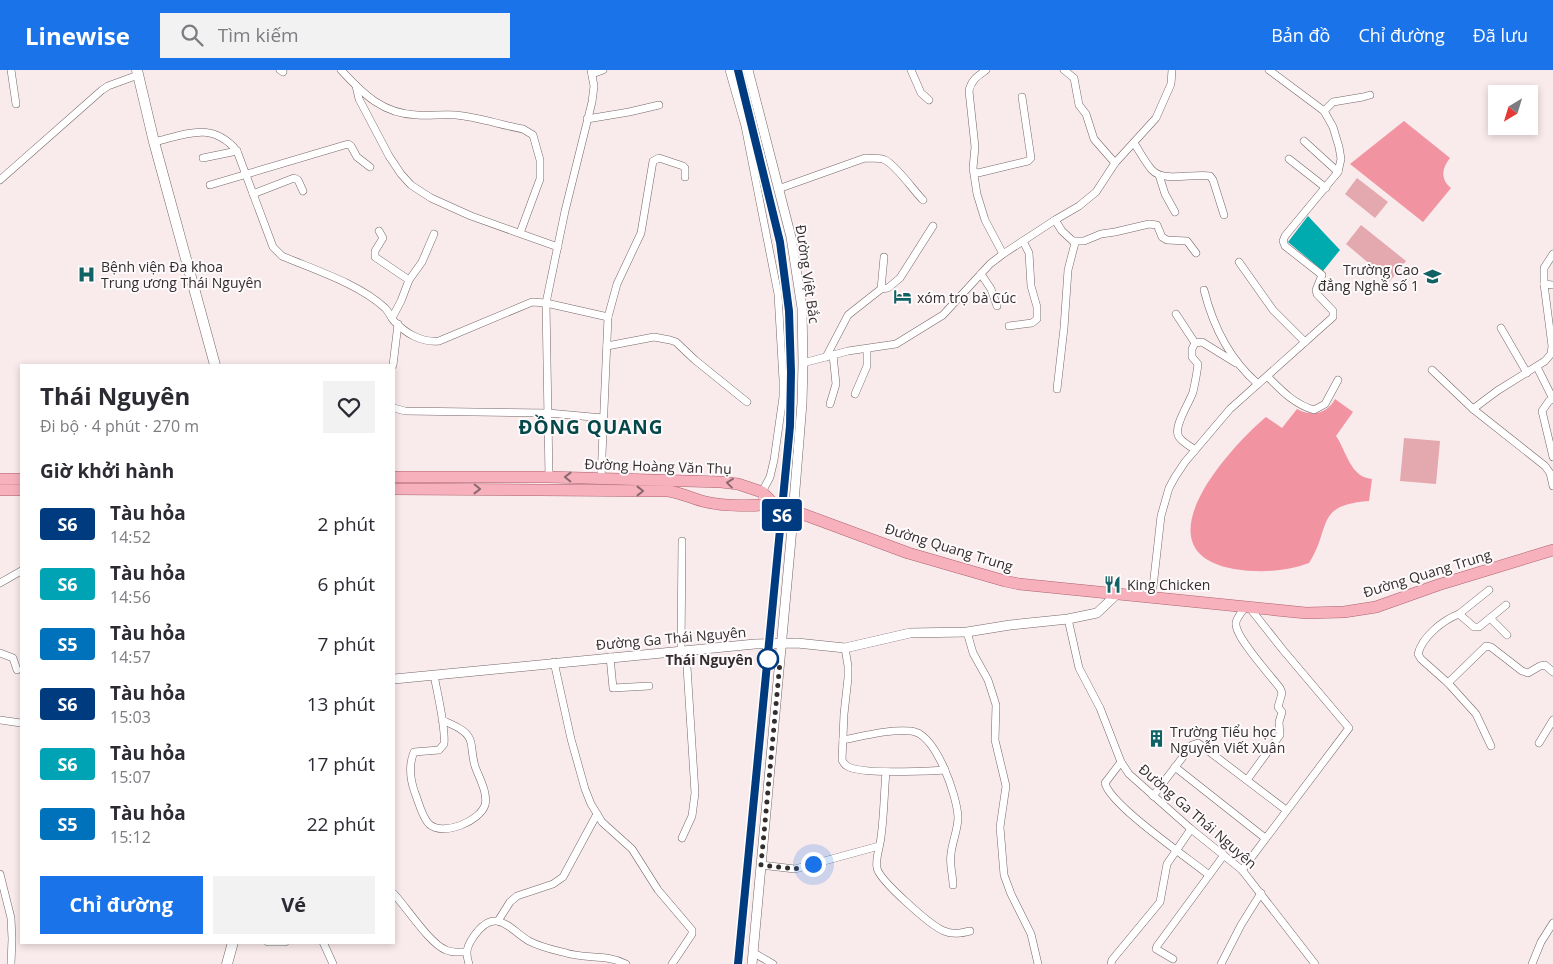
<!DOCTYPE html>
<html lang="vi">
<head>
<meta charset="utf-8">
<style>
  :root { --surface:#fff; --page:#f2f2f3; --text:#2b2b33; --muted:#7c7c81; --accent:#1a73e8 }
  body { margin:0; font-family:"Open Sans",sans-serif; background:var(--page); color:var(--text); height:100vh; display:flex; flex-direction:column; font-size:19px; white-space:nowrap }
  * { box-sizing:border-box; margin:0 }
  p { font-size:16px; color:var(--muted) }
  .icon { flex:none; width:28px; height:28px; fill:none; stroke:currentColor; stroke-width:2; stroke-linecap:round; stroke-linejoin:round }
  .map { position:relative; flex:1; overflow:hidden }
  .drawer { position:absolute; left:20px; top:294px; width:375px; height:580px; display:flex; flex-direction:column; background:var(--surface); border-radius:0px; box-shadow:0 2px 8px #0003 }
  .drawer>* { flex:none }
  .badge { padding:0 10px; border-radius:4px; font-size:18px; line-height:32px }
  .needle { width:32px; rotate:218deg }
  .fabs { position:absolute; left:1488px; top:15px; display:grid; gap:10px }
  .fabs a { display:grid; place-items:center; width:50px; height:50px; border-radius:0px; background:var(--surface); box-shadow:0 2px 8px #0003; font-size:25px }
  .you { position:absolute; width:25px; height:25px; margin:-12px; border:4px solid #fff; border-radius:50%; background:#1a73e8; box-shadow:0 0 0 8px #1a73e833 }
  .map>.badge { position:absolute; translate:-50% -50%; box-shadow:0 0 0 2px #fff }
  h2 { padding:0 20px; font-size:19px; line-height:45px }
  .round { display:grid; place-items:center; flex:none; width:52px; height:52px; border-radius:0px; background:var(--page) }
  .summary { display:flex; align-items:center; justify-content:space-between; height:85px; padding:0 20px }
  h1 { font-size:24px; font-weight:700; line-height:38px }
  .cta { display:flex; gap:10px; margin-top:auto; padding:10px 20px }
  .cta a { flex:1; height:58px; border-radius:0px; background:var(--accent); color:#fff; font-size:20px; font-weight:700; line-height:58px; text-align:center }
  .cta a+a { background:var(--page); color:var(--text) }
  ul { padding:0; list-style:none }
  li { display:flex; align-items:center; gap:15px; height:60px; padding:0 20px }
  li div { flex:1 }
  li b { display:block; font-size:19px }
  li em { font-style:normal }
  li .badge { min-width:55px; font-weight:700; text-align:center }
  header { display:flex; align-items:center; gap:30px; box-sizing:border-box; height:70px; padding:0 25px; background:var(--accent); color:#fff }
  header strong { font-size:24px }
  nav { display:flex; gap:28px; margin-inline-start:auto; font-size:18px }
  .search { width:350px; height:45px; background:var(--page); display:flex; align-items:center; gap:12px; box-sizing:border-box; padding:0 18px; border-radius:0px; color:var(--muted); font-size:19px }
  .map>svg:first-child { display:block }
</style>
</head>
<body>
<header>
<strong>Linewise</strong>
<div class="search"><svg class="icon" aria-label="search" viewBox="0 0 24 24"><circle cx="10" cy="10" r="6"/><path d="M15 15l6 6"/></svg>Tìm kiếm</div>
<nav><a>Bản đồ</a><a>Chỉ đường</a><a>Đã lưu</a></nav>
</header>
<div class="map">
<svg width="1553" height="894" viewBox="0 0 1553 894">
  <rect width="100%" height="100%" fill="#f9eaeb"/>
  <g fill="#e4a8af">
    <path d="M 1357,108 L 1388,132 L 1375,148 L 1345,124 Z"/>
    <path d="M 1361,155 L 1406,191 L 1390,211 L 1346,174 Z"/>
    <path d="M 1404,368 L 1440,371 L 1436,414 L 1400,411 Z"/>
  </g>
  <g fill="#f193a1">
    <path d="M 1404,51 L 1450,88 C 1442,98 1440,109 1451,118 L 1423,152 L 1350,94 Z"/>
    <path d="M 1335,329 L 1353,342 L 1336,366 C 1347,382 1350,407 1372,409 L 1369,431 C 1314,435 1332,457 1309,493 C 1284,502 1260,503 1234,499 C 1136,481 1229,378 1266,347 L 1282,358 L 1297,339 C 1312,347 1327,344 1335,329 Z"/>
  </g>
  <path fill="#00abaf" d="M 1308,146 L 1340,180 L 1323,201 L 1288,172 Z"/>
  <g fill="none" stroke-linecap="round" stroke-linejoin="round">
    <defs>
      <g id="minor">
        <path d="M 11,0 L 16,34"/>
        <path d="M 280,0 L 283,2"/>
        <path d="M 341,0 C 363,24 383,44 417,45 C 430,46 443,44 456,45 C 478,47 501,55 523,59 L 533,65 L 540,90 L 540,109 L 520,163"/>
        <path d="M 729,0 L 745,56 L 778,224 L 783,310 L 783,327 L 774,390 L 770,407 L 762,422 L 762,426"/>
        <path d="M 911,0 L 921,23 L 929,30"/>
        <path d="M 986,0 C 978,6 971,10 969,21 L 975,77 L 973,98 L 977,124 L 985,150 L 1003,184"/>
        <path d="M 1064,0 L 1074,8 L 1079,35 L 1086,44 L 1094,69 L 1115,93"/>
        <path d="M 592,4 L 603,0"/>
        <path d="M 356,16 L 359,29 L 389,86 L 401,104 L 411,115 L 431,128 L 471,146 L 558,177"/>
        <path d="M 1324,41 L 1333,32 L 1363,27 L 1370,25"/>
        <path d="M 587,49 L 629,42 L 659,35"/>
        <path d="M 1304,71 L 1338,102"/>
        <path d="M 154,72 C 187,64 212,51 237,81 L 273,177 L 282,186 C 315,200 359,214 385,238 C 389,242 391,247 394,251 C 405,263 422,273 439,271 L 532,232 L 546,233 L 608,247"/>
        <path d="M 1134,73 C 1140,82 1145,92 1152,100 C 1164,113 1194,103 1210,106 L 1213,110 L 1224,145"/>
        <path d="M 203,88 L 237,81"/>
        <path d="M 1289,89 L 1326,118"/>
        <path d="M 975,102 L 978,103 L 1028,91 L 1031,88 L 1022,27"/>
        <path d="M 1159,105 L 1165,124 L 1175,142"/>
        <path d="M 0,110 L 102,20 L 108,16 L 138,5"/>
        <path d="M 210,115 L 348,74 L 351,76 L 357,87 L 370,97"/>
        <path d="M 778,119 L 865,88 C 871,89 879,87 885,90 C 897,96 913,120 923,130"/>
        <path d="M 253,124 L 294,108 L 298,110 L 303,121"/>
        <path d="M 1055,150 L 1062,161 L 1075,173 L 1068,200 L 1064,258 L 1057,319"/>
        <path d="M 379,161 L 383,168 L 375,181 L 375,187 L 409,210"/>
        <path d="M 1074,171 L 1084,171 L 1101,164 L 1115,162 L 1149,154 L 1157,155 L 1162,167 L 1167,170 L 1187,171 L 1196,183"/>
        <path d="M 1239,192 L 1273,240 L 1305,272"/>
        <path d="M 981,204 L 991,219 L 997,236"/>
        <path d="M 1544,214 L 1553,215"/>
        <path d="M 881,219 L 888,218 L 900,208 L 933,156"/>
        <path d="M 1204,220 C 1213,256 1229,289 1258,314"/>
        <path d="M 1176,244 L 1195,273"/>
        <path d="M 392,248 L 401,231 L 409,210 L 422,192 L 434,164"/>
        <path d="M 1009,256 L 1032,253 L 1037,249 L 1037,237 L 1031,216 L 1029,183 L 1023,171"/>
        <path d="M 1501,258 L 1527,303"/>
        <path d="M 607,276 L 654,267 L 670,270 L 676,272 L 695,290 L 747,332"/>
        <path d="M 826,287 L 848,245 L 881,219 L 884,187"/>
        <path d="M 803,293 L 848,281 L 896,274 L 943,245 L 990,194 L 1003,184 L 1055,150 L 1079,136 L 1096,122 L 1115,93 L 1156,48 L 1171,14 L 1172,0"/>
        <path d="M 393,295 L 398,254"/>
        <path d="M 1537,297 L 1553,329"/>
        <path d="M 1432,300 L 1473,339 L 1545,396 L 1550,403 L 1553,416"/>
        <path d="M 1268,307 C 1282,321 1294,334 1314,340 L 1325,334 L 1338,310"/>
        <path d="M 855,324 L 867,296 L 867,279"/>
        <path d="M 1553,329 L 1549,331 L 1542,341 L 1553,387"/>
        <path d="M 830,334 L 836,314 L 833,285"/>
        <path d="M 394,338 L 405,341 L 548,343 L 603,348"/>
        <path d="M 1473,339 L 1497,321 L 1545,291 L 1551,284 L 1552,276 L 1544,214 L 1544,198 L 1553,184"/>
        <path d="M 1195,380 C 1190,376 1182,372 1179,367 C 1172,358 1190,332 1193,322 C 1195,313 1197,303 1198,294 L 1192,287 L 1192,279 L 1195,273 L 1202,272 L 1236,293"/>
        <path d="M 549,407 L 546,233 L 565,141 L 592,32 L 594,16 L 591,0"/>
        <path d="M 601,408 L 608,247 L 617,214 L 641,163 L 653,91 L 659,88 L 683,96 L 685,98 L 685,107"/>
        <path d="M 0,513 L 21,501"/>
        <path d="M 1152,526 L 1161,446 L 1169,418 L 1175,407 L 1185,392 L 1230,339 L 1333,247 L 1333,241 L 1317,224 L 1316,220 L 1322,205 L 1285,176 L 1283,171 L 1285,166 L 1338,102 L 1341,89 L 1339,77 L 1333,57 L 1324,41 L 1269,0"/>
        <path d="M 1246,536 C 1243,541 1236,548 1236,553 C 1234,566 1271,606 1280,618 L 1282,623 L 1278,637 L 1282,642 L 1279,652 L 1280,665 L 1247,710"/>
        <path d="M 1459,544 L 1489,520"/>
        <path d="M 1490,548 L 1507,565"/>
        <path d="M 1068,549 L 1079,598 L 1100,638 L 1121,692 L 1129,704 L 1191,759 L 1242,800 L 1315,894"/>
        <path d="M 967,562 L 973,583 L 988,610 L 996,635 L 995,670 L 1006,716 L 1000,757 L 1004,805 L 1011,824 L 1031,864 L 1038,894"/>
        <path d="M 845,578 L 848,596 L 848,608 L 844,644 L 842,690 C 843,692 845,695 847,696 C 860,705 926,701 945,700"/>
        <path d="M 681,581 L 682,471"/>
        <path d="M 0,583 L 13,588 L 17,600"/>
        <path d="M 610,587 L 613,618 L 649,616"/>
        <path d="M 554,592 L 571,669 L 585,719 L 591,734 L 602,752 L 632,779 L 658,820 L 692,860 L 692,864 L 672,894"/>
        <path d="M 434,605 C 437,622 446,658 444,674 L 439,680 L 414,682 C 408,696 410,709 415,723 C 419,733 422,747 429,754 C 443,767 480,751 485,735 C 488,724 480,709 476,699 C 472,689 473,682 471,673 C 469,660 452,655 442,650"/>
        <path d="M 1448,613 L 1486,576 L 1491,577 L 1522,601 L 1528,603 L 1540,596 L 1545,595 L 1553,602"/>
        <path d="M 0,650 L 21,653"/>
        <path d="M 843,670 C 864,666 888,659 911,661 C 936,663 957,726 958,747 C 958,760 952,772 951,784 C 949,794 953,805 953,815"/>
        <path d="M 1539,673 L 1553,650"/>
        <path d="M 1491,676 L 1476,644 L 1448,613 L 1421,589 L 1418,584 C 1422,567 1443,550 1459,544 L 1474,557 L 1479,557 L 1506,535"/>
        <path d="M 1121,692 L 1105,713 C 1110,735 1188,788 1209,805"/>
        <path d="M 1175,697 L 1265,768"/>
        <path d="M 886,702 C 884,724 884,746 881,767 C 880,777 875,789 877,798 C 879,810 931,856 944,861 C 953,865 962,863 970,861"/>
        <path d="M 1153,726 L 1192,675 L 1198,673 L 1286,740"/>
        <path d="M 682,768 L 692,746 L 695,723 L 686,581"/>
        <path d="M 761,795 L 795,799 L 879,776"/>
        <path d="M 1242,800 L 1349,658 L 1283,580 L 1249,537"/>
        <path d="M 0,804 L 11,848 L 12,869 L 11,894"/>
        <path d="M 394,824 C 407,838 430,874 446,880 C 452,883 460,882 466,882"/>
        <path d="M 498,851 L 510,832 L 517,826 L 553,814 L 563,807 L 597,744"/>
        <path d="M 268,872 L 285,872"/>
        <path d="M 323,872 L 333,894"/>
        <path d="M 754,883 L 773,894"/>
        <path d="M 1173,889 L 1156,879 L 1157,876 L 1224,785"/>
        <path d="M 469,894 C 465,882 467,876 474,866 C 496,835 510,860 529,871 C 540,877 554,880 566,883 C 586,889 607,884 626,894"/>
        <path d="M 1111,894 L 1112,890 L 1160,832 L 1167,794 L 1191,759"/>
        <path d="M 1221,894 L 1241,855 L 1261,823"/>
        <path d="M 1532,894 L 1541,872 L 1553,853"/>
      </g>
      <g id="tertiary">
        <path d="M 748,0 L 791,167 L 802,238 L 803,293 L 802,333 L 791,469 L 752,894"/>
        <path d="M 394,609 L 755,574 L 797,573 L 845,578 L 910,563 L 967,562 L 1010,555 L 1068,549 L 1097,543 L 1118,523"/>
      </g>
      <g id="secondary">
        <path d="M 137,0 L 154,72 L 215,295"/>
        <path d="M 227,894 L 233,872"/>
      </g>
      <g id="primary">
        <path d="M 394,407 L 549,407 L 721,412 L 738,414 L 762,422 L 773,433"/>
        <path d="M 0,409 L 21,409"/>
        <path d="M 394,419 L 668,421 C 682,423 693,429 706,432 C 723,436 757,437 773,433 L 908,483 L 1005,511 L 1019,514 L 1306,543 L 1344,542 L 1376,537 L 1438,515 L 1553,480"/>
        <path d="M 0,420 L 21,420"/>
      </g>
    </defs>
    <use href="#minor" stroke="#756769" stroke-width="8"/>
    <use href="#tertiary" stroke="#756769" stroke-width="10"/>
    <use href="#secondary" stroke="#756769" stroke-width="11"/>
    <use href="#primary" stroke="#ae616e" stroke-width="12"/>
    <use href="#minor" stroke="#fff" stroke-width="7"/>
    <use href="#tertiary" stroke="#fff" stroke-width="9"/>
    <use href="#secondary" stroke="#fff" stroke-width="10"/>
    <use href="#primary" stroke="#f6b1bd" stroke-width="11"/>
    <defs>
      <path id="rail" d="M 738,894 L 790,356 L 791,302 L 789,241 L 780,172 L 738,0"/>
    </defs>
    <use href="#rail" stroke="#645c5d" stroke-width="4"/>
    <use href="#rail" stroke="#fefafb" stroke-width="2" stroke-dasharray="5.5" stroke-linecap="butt"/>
  </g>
  <defs><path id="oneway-chevron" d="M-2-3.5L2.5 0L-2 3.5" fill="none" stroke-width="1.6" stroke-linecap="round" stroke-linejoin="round" transform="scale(1.25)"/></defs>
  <g stroke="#8b686e">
    <use href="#oneway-chevron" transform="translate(568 407) rotate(-179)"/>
    <use href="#oneway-chevron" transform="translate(730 413) rotate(-173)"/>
    <use href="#oneway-chevron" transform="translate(477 419) rotate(1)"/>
    <use href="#oneway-chevron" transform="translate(640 421)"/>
  </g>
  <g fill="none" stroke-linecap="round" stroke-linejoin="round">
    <defs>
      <path id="line" d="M 738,894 L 790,356 L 791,302 L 789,241 L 780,172 L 738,0"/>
    </defs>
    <use href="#line" stroke="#fff" stroke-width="11"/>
    <use href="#line" stroke="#003b80" stroke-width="8"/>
    <path stroke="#332d2e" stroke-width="5" stroke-dasharray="0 9" d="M 768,589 L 780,592 L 761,795 L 795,799 L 813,794"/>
  </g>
  <defs>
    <symbol id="hospital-bare" viewBox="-9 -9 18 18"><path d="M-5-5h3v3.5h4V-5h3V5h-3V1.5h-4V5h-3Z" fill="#116265" stroke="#fefafb" stroke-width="2.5" paint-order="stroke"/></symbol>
    <symbol id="university-bare" viewBox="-9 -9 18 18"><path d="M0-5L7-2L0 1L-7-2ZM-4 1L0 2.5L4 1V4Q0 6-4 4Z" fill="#116265" stroke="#fefafb" stroke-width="2.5" paint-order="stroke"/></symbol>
    <symbol id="hotel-bare" viewBox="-9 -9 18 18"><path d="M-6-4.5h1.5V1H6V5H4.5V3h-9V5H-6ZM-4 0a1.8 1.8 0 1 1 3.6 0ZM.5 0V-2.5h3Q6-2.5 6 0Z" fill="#116265" stroke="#fefafb" stroke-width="2.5" paint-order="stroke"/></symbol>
    <symbol id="restaurant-bare" viewBox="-9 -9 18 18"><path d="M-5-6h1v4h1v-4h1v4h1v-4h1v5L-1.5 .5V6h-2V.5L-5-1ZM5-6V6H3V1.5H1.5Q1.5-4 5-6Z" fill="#116265" stroke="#fefafb" stroke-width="2.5" paint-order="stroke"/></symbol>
    <symbol id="building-bare" viewBox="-9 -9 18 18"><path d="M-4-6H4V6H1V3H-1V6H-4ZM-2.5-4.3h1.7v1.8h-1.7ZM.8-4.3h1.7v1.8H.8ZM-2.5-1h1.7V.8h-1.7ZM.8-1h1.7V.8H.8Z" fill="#116265" stroke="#fefafb" stroke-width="2.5" paint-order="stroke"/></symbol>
  </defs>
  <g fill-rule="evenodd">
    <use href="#hospital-bare" x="74" y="192" width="25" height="25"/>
    <use href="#university-bare" x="1420" y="194" width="25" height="25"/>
    <use href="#hotel-bare" x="890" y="214" width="25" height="25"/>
    <use href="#restaurant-bare" x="1100" y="502" width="25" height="25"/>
    <use href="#building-bare" x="1144" y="656" width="25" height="25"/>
  </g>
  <circle fill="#fff" stroke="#003b80" stroke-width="2.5" cx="768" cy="589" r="10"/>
  <g text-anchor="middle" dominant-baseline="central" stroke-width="4" stroke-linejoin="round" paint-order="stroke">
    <g font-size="14" fill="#332d2e" stroke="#fefafb" text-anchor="start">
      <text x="101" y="196">Bệnh viện Đa khoa<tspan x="101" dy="16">Trung ương Thái Nguyên</tspan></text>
      <text x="1419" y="199" text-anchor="end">Trường Cao<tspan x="1419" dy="16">đẳng Nghề số 1</tspan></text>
      <text x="917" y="227">xóm trọ bà Cúc</text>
      <text x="1127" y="514">King Chicken</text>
      <text x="1170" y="661">Trường Tiểu học<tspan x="1170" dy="16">Nguyễn Viết Xuân</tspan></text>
    </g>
    <g font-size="14" fill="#332d2e" stroke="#fefafb">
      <text transform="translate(808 204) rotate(82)">Đường Việt Bắc</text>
      <text transform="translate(658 396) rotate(2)">Đường Hoàng Văn Thụ</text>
      <text transform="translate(949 477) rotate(17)">Đường Quang Trung</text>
      <text transform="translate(1427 503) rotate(-17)">Đường Quang Trung</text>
      <text transform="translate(671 568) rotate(-5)">Đường Ga Thái Nguyên</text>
      <text transform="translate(1198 746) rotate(41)">Đường Ga Thái Nguyên</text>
    </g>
    <g font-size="14" font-weight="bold" fill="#332d2e" stroke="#fefafb" text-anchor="end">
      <text x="753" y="589">Thái Nguyên</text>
    </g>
    <g font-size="19" font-weight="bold" letter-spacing="1" fill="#05484a" stroke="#fefafb">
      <text x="591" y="357">ĐỒNG QUANG</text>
    </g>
  </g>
</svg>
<div class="fabs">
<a><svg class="needle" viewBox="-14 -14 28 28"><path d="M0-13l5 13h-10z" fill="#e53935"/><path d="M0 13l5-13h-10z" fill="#7c7c81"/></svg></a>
</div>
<div class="you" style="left:813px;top:794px"></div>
<b class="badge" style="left:782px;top:445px;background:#003b80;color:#fff">S6</b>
<section class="drawer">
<div class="summary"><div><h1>Thái Nguyên</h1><p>Đi bộ · 4 phút · 270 m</p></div><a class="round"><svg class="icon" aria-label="heart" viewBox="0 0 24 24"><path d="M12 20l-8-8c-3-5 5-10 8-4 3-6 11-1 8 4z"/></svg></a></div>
<h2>Giờ khởi hành</h2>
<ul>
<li><span class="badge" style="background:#003b80;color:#fff">S6</span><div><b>Tàu hỏa</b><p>14:52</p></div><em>2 phút</em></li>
<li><span class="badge" style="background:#00a3b4;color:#fff">S6</span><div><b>Tàu hỏa</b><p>14:56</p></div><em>6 phút</em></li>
<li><span class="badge" style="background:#0072bc;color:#fff">S5</span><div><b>Tàu hỏa</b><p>14:57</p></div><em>7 phút</em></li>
<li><span class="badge" style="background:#003b80;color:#fff">S6</span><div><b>Tàu hỏa</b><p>15:03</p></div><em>13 phút</em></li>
<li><span class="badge" style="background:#00a3b4;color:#fff">S6</span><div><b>Tàu hỏa</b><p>15:07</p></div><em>17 phút</em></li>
<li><span class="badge" style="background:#0072bc;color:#fff">S5</span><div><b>Tàu hỏa</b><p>15:12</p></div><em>22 phút</em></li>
</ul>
<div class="cta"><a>Chỉ đường</a><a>Vé</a></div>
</section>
</div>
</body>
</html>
